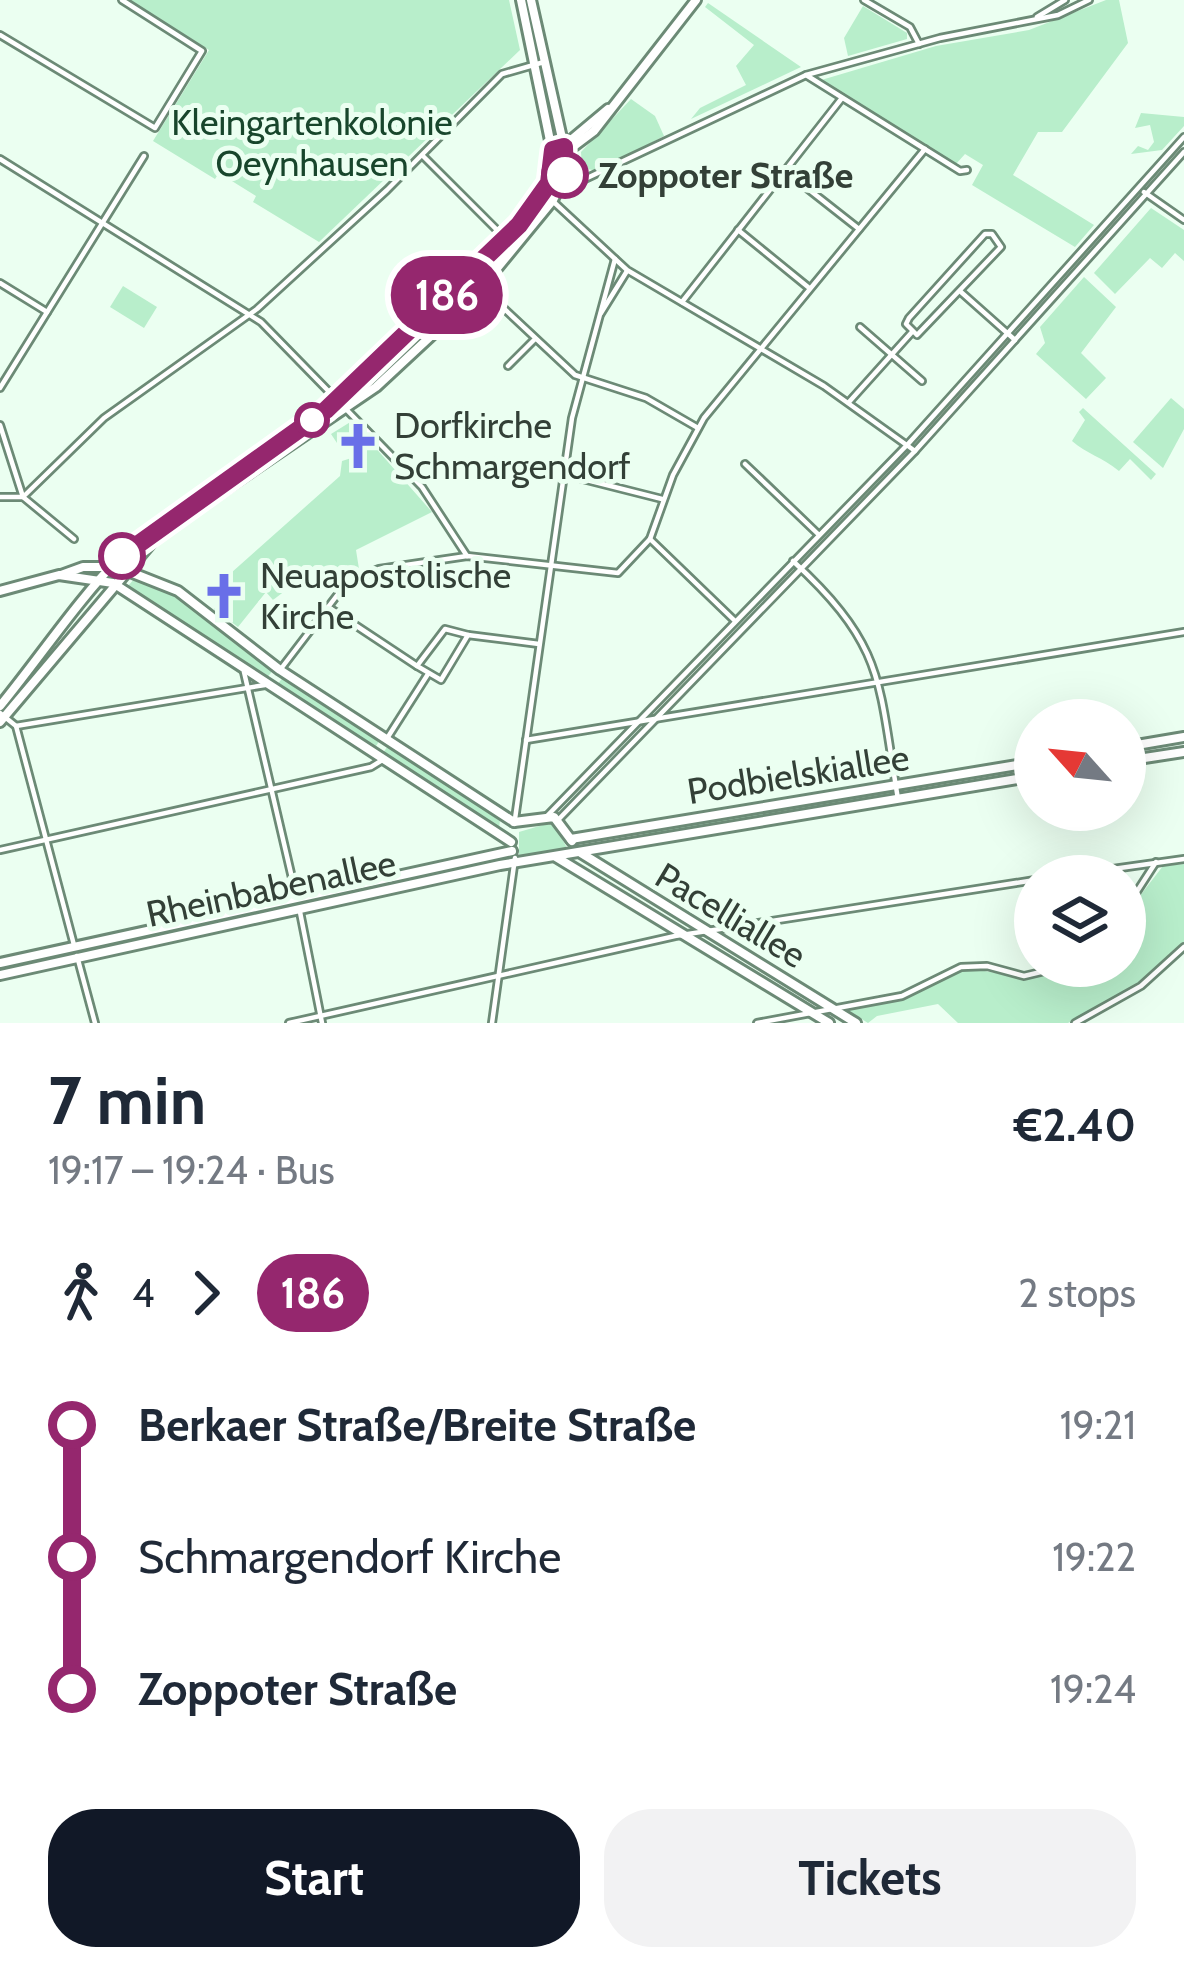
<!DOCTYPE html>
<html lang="en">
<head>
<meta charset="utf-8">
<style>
  :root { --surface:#fff; --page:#f2f2f3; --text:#1f2937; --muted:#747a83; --accent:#111827 }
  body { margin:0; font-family:Cabin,sans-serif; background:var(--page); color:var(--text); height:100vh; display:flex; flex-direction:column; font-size:45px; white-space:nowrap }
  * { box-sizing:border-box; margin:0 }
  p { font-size:39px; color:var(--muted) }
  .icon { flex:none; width:66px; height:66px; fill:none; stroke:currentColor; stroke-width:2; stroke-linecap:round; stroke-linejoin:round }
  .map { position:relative; height:1023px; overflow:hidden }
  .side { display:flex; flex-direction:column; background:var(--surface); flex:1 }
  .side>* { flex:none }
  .badge { padding:0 24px; border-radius:39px; font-size:42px; line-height:78px }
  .needle { width:78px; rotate:297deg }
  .fabs { position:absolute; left:1014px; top:699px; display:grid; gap:24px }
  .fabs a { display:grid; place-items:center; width:132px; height:132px; border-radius:50%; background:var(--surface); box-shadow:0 12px 48px #0002; font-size:60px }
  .map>.badge { position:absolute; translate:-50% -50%; box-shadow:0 0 0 6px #fff }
  .legs { display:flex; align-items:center; gap:18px; height:132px; padding:0 48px; font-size:39px }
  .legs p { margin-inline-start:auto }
  .head { display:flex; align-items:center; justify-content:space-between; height:204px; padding:0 48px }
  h1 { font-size:66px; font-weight:700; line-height:90px }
  .cta { display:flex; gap:24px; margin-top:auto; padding:24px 48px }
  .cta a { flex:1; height:138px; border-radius:48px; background:var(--accent); color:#fff; font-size:48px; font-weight:700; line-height:138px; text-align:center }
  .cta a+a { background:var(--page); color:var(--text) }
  ul { padding:0 48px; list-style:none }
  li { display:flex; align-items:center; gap:42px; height:132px; font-size:45px }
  li i { display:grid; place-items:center; width:18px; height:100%; margin:0 15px; background:currentColor }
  li i::after { content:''; width:30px; height:30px; margin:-15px; border:9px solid; border-radius:50%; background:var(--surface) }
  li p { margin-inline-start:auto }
  li:first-child i { background:linear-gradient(#0000 50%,currentColor 0) }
  li:last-child i { background:linear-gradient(currentColor 50%,#0000 0) }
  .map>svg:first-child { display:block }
</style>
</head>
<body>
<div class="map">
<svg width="1184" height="1023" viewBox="0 0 1184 1023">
  <rect width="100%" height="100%" fill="#ebfff1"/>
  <g fill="#b8eecb">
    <path d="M 128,0 L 509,0 L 520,50 L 319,242 L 253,202 L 256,196 L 219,173 L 215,179 L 153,141 L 209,50 Z"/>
    <path d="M 1106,0 L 1119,0 L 1128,43 L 1062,132 L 1038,132 L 1013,175 L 1094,225 L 1075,247 L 972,185 L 983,165 L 965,154 L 956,164 L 818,81 L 936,46 L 1029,30 Z"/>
    <path d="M 708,3 L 801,67 L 691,119 L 700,108 L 746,85 L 736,66 L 754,45 L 705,7 Z"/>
    <path d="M 863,6 L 907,33 L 907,39 L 848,56 L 844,38 Z"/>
    <path d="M 631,99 L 655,116 L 664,136 L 598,171 L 582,168 L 581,152 Z"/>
    <path d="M 1141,113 L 1184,117 L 1184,126 L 1162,150 L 1131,154 L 1138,146 L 1148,150 L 1154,142 L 1150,125 L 1135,128 Z"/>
    <path d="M 1151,208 L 1184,230 L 1184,261 L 1175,253 L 1162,268 L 1150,258 L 1115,294 L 1094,273 Z"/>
    <path d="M 503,247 L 507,251 L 471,294 L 354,398 L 350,392 Z"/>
    <path d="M 1084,277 L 1116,307 L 1081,353 L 1106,378 L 1086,399 L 1036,354 L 1045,343 L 1040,327 Z"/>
    <path d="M 123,286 L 157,307 L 144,328 L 110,307 Z"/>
    <path d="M 1171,398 L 1184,409 L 1184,429 L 1163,468 L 1133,442 Z"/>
    <path d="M 1083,408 L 1156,474 L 1151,480 L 1130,459 L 1119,471 C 1102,457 1087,454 1072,441 L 1085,420 L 1079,412 Z"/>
    <path d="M 352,421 L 432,512 L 356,550 L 359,569 L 333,592 L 307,574 L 273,600 L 266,592 L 238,627 L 214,609 L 238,595 L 222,581 L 340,476 L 342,461 L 358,456 L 366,445 L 356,435 L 339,446 L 331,434 Z"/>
    <path d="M 136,577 L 179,595 L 273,670 L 267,678 L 127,587 Z"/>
    <path d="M 284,676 L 380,740 L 374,749 L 277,685 Z"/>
    <path d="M 388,746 L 500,819 L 499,831 L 382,754 Z"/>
    <path d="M 892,789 L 893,796 L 645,837 L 643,831 Z"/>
    <path d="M 553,822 L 567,848 L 519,857 L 519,832 Z"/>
    <path d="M 1184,864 L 1184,942 L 1140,982 L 1068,1023 L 958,1023 L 938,1004 L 877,1016 L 868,1023 L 844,1008 L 904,998 L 967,968 L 1025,978 L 1072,966 L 1125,966 L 1125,915 L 1163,866 Z"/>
  </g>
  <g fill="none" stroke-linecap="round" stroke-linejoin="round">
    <defs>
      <g id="street">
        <path d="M 864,0 L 910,27 L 919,44"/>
        <path d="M 1037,17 L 1065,0"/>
        <path d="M 0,35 L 155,128 L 202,51 L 122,0"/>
        <path d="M 806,75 L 960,171 L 967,170"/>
        <path d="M 423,156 L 512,245"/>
        <path d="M 0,159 L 261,322 L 422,487 L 467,556"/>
        <path d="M 784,170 L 859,229"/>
        <path d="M 585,179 L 806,75 L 940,38 L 1058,15 L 1089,0"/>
        <path d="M 1144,192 L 1184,220"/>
        <path d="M 544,193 L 627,270 L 824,386 L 915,451"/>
        <path d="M 738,230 L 808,287"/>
        <path d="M 985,234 L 992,234 L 1001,247 L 917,335 L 906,324 L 909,318 Z"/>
        <path d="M 0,283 L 47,312"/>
        <path d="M 482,288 L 575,375 L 646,398 L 698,428"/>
        <path d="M 961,292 L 1015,340"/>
        <path d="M 682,302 L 842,98"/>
        <path d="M 601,313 L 627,271"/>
        <path d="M 860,327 L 922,381"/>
        <path d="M 508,366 L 534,340"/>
        <path d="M 0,388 L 144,156"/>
        <path d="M 849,402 L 912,332"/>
        <path d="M 0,425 L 23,497 L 0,497"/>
        <path d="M 745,464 L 818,534"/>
        <path d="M 563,474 L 662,499"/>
        <path d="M 74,539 L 23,497 L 104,418 L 257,309 L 387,190 L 502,74 L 544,62"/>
        <path d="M 650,539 L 673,475 L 704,418 L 925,149"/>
        <path d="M 793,561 C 886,647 878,681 898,799"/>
        <path d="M 328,607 L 417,666"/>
        <path d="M 445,629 L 468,635 L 441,680 L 417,666 Z"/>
        <path d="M 468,635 L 539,644"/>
        <path d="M 280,670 L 348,581 L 379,569 L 467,556 L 618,573 L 650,539 L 735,621"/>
        <path d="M 244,672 L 296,895"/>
        <path d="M 0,713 L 16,726 L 74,945"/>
        <path d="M 16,726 L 265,685"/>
        <path d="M 386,740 L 428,674"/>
        <path d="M 526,740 L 1184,632"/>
        <path d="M 548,815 L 908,444 L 1184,137"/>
        <path d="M 515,819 L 572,418 L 615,259"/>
        <path d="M 558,820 L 915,451 L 1184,152"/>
        <path d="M 0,850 L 371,767 L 384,759"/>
        <path d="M 1063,876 L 1184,859"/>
        <path d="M 1125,910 L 1156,862"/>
        <path d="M 300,912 L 322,1023"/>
        <path d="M 77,956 L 95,1023"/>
        <path d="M 289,1023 L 675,936 L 1035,880"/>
        <path d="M 492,1023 L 515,858"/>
        <path d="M 757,1023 L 902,996 L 961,967 L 987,966 L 1024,976 L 1066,966"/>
        <path d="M 1075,1023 L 1141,986 L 1184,947"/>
      </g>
      <g id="secondary">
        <path d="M 565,145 L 608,109"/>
        <path d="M 553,150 L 570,149 L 594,131 L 696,0"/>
        <path d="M 125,570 L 178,591 L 280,670 L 514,822"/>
        <path d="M 61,575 L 83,567 L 110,567"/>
        <path d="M 0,591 L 59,575 L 113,583 L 511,842"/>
        <path d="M 0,706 C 40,657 77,601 121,556 C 173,505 241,472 300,430 C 351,394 550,214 554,160 L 521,0"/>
        <path d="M 0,722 L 158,535 L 376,387 L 476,294 L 553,200 L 565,175 L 564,147 L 531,0"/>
        <path d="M 1125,747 L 1184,737"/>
        <path d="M 1125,761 L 1184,752"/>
        <path d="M 514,822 L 554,817 L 572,841"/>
        <path d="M 571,839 L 1035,762"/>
        <path d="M 581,853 L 856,1023"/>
        <path d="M 556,857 L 829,1023"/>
        <path d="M 0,963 L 512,851"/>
        <path d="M 0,975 L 500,865 L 1035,776"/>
      </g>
    </defs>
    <use href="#street" stroke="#6c8a76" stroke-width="10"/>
    <use href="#secondary" stroke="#6c8a76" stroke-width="14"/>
    <use href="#street" stroke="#fff" stroke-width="4.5"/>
    <use href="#secondary" stroke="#fff" stroke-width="8"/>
  </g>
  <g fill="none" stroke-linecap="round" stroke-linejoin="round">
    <defs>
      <path id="line-1" d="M 122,556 L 326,410 L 519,225 L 549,183 L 553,150 L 564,147 L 565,175"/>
    </defs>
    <use href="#line-1" stroke="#fff" stroke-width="27"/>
    <use href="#line-1" stroke="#95276e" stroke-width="18"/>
  </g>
  <defs>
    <symbol id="church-bare" viewBox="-9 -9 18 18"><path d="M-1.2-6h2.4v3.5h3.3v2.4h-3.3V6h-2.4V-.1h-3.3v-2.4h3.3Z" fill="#696fe8" stroke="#ebfff1" stroke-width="2.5" paint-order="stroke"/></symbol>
  </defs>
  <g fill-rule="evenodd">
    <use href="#church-bare" x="325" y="413" width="66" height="66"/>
    <use href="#church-bare" x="191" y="563" width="66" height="66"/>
  </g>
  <g fill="#fff" stroke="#95276e" stroke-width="6">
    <circle cx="565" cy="175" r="21"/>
    <circle cx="312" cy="420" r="15"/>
    <circle cx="122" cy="556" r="21"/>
  </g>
  <g text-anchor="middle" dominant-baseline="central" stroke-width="10" stroke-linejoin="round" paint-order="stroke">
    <g font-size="36" fill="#18462c" stroke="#ebfff1">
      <text x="312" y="122">Kleingartenkolonie<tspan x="312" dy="41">Oeynhausen</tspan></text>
    </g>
    <g font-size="36" font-weight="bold" fill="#334037" stroke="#ebfff1" text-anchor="start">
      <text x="598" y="175">Zoppoter Straße</text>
    </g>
    <g font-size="36" fill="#334037" stroke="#ebfff1" text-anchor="start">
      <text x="394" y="425">Dorfkirche<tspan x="394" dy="41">Schmargendorf</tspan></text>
      <text x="260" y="575">Neuapostolische<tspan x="260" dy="41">Kirche</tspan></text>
    </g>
    <g font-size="36" fill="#334037" stroke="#ebfff1">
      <text transform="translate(798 774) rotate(-9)">Podbielskiallee</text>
      <text transform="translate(271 888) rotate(-12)">Rheinbabenallee</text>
      <text transform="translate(731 915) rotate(31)">Pacelliallee</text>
    </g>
  </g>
</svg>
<div class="fabs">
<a><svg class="needle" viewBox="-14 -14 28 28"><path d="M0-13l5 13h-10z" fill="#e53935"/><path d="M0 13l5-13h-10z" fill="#747a83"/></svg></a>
<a><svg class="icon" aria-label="layers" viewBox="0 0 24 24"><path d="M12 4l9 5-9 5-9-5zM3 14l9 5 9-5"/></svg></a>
</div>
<b class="badge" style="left:447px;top:295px;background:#95276e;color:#fff">186</b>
</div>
<section class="side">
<div class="head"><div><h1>7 min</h1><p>19:17 – 19:24 · Bus</p></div><b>€2.40</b></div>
<div class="legs"><svg class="icon" aria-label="walk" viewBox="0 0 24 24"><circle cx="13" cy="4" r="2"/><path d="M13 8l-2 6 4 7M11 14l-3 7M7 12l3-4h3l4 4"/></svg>4<svg class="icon" aria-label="forward" viewBox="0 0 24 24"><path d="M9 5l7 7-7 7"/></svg><b class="badge" style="background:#95276e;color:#fff">186</b><p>2 stops</p></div>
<ul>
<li><i style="color:#95276e"></i><b>Berkaer Straße/Breite Straße</b><p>19:21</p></li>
<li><i style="color:#95276e"></i><span>Schmargendorf Kirche</span><p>19:22</p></li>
<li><i style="color:#95276e"></i><b>Zoppoter Straße</b><p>19:24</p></li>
</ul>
<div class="cta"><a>Start</a><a>Tickets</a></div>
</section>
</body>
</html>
